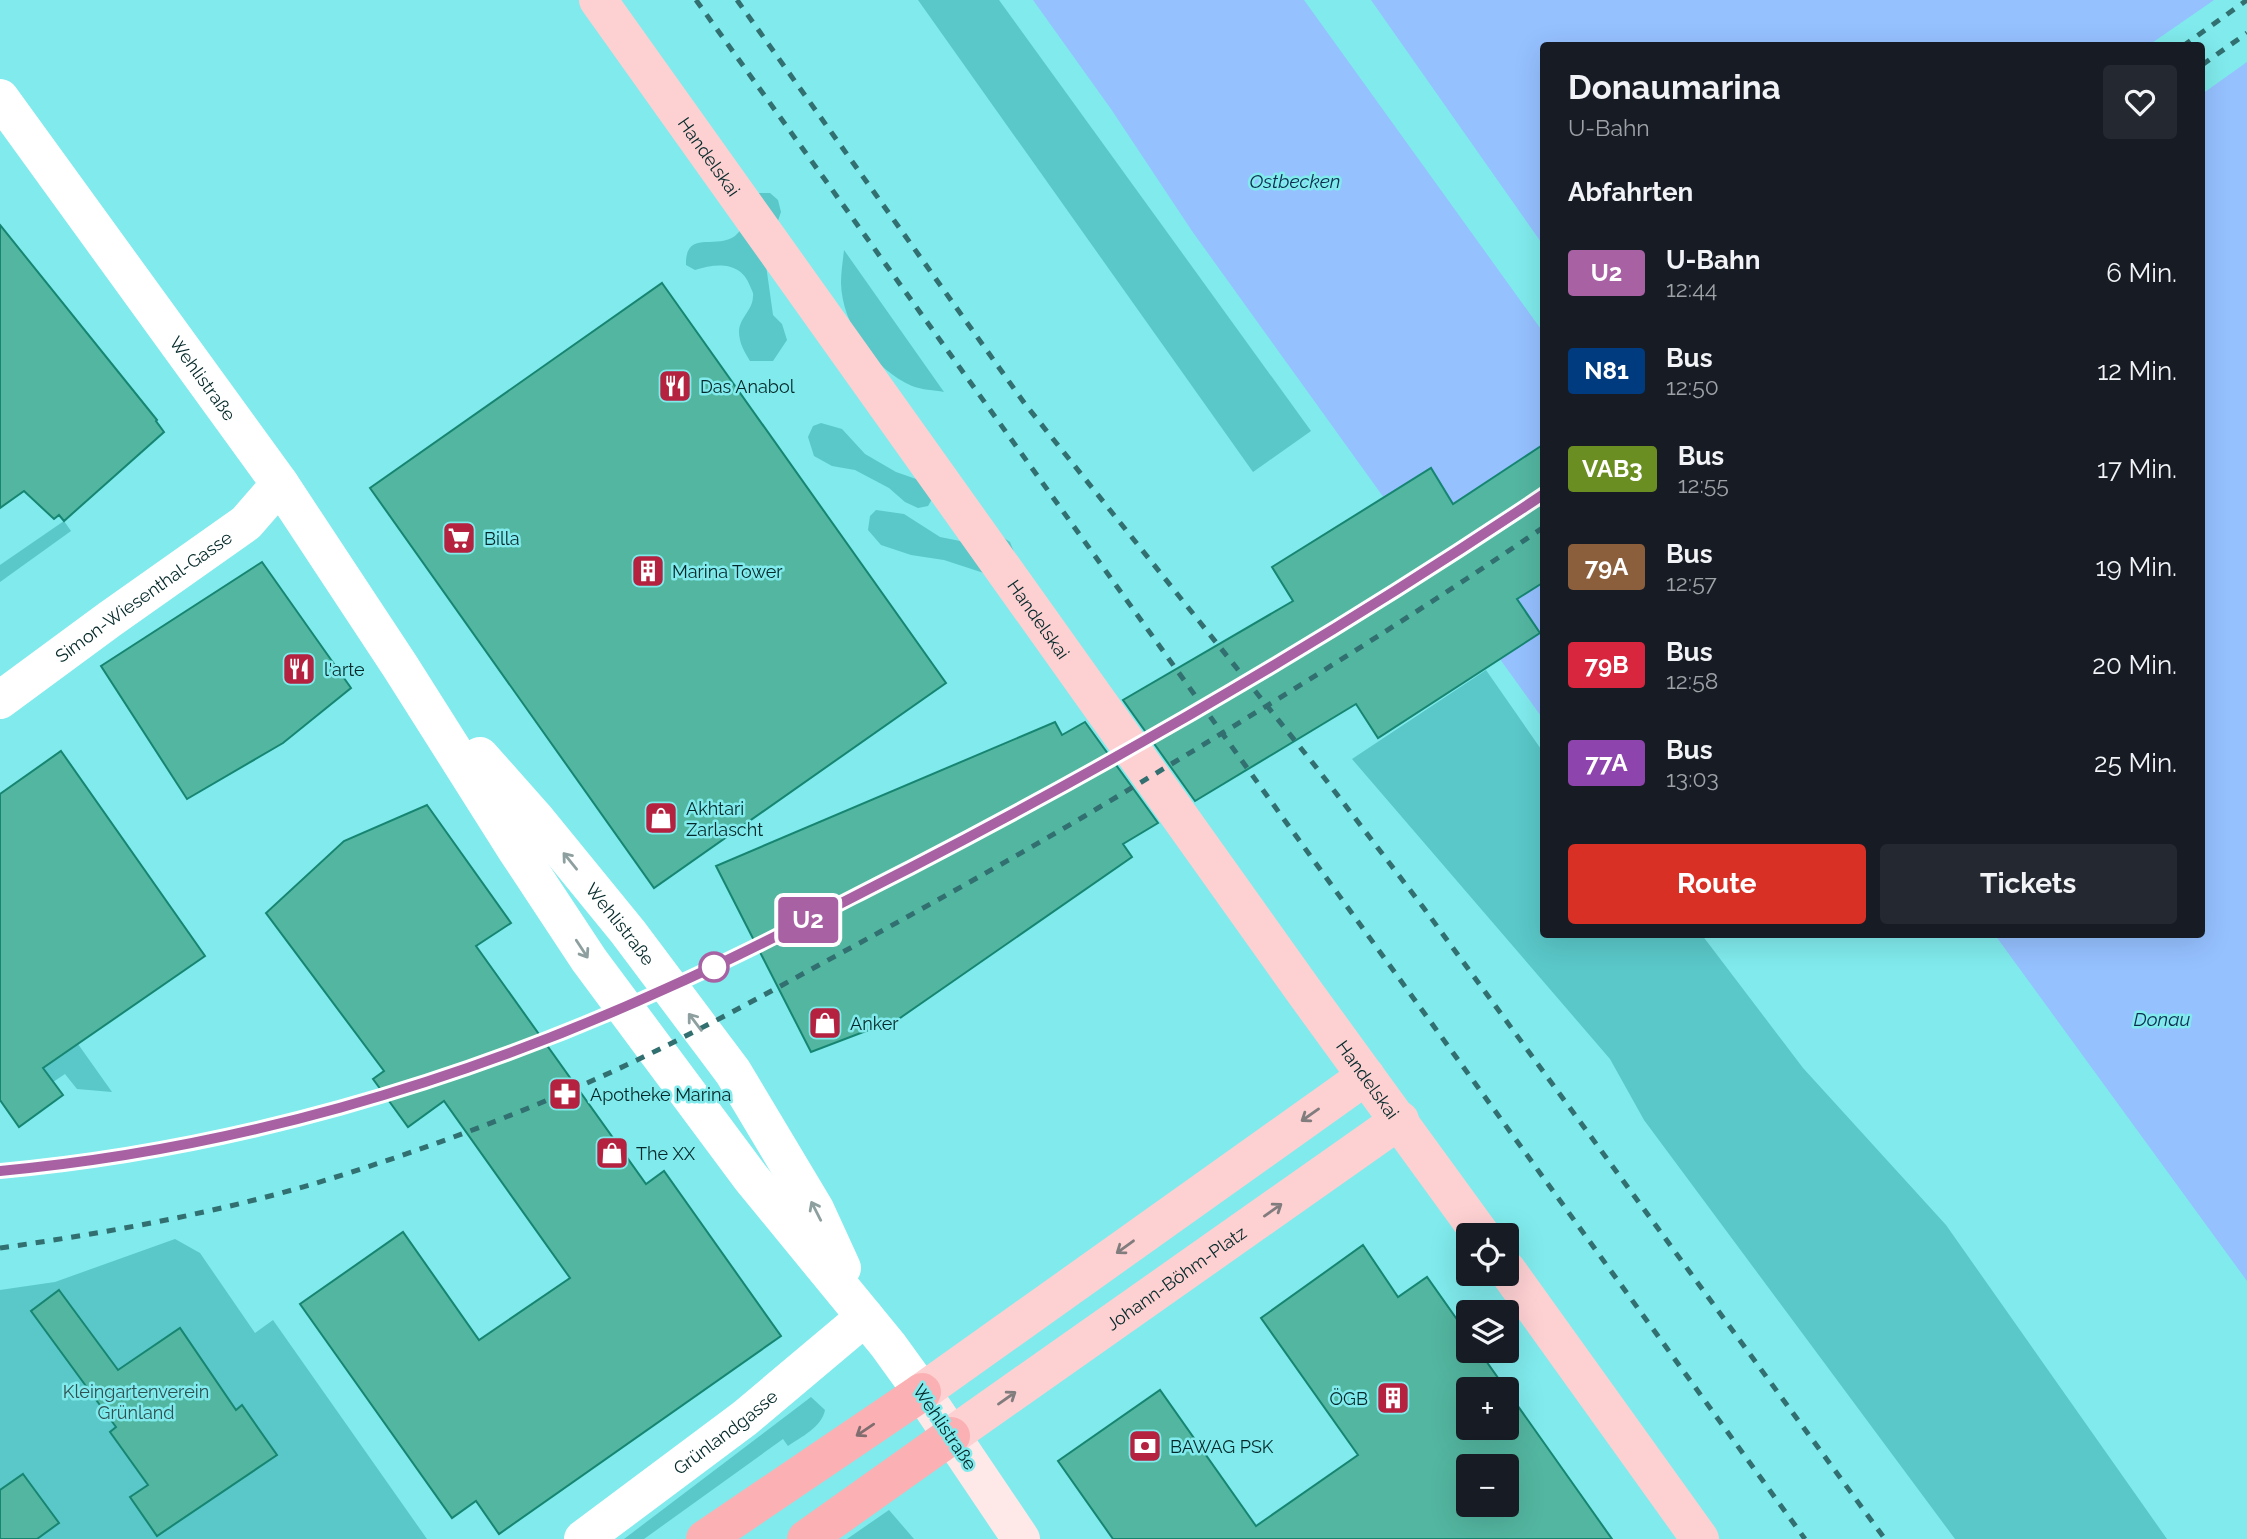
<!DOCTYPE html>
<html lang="de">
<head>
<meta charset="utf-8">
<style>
  :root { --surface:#171b24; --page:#242831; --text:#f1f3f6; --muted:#9ea1a6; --accent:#d93025 }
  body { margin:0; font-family:Raleway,sans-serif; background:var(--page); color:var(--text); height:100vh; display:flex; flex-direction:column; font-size:26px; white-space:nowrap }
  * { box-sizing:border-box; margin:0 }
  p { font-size:23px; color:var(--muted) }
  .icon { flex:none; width:38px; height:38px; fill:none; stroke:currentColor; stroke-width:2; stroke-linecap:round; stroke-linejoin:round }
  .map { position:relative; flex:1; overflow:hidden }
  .panel { position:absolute; left:1540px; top:42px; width:665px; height:896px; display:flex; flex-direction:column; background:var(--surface); border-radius:7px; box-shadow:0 7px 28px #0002 }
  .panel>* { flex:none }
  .badge { padding:0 14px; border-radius:5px; font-size:24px; line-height:46px }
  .controls { position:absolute; left:1456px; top:1223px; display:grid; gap:14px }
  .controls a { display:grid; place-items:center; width:63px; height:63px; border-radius:7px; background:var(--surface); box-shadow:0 7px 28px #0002; font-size:35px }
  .map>.badge { position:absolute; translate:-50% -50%; box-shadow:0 0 0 4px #fff }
  h2 { padding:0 28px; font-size:26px; line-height:63px }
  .round { display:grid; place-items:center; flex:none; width:74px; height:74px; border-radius:7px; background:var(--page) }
  .head { display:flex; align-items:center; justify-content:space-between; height:119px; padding:0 28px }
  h1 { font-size:33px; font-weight:700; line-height:52px }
  .action { display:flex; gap:14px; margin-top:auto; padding:14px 28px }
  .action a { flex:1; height:80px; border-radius:7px; background:var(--accent); color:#fff; font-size:28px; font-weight:700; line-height:80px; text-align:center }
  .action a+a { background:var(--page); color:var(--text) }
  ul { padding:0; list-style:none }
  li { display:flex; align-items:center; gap:21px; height:98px; padding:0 28px }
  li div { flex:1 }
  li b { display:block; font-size:26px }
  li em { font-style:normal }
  li .badge { min-width:77px; font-weight:700; text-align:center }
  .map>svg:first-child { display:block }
</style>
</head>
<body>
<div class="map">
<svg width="2247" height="1539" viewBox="0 0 2247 1539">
  <rect width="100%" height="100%" fill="#80eaec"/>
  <g fill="#5ac7c8">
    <path d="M 918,0 L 999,0 L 1311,431 L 1253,472 Z"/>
    <path d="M 759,193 L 770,193 L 778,200 L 781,212 L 765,258 L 773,315 L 782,324 L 787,340 L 773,361 L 750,361 C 744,351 739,343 739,331 C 740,317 753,310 753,296 C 754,293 751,289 750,286 C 741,261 716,263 695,270 L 686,265 C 685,229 716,250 735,236 C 745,228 745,216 749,206 C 751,201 755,197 759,193 Z"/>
    <path d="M 844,250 L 944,392 C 934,390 922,390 912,386 C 874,369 842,325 841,283 C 841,272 843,260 844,250 Z"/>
    <path d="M 821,423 L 842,429 L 865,454 L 896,472 L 919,480 L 932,499 L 928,506 L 918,508 L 905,502 L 889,488 L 855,470 L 832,466 L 814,456 L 808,437 L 813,426 Z"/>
    <path d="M 876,510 L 904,514 L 940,537 L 965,542 L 998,534 L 1010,542 L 1016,557 L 993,576 L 944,560 L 911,555 L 881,545 L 868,530 L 870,516 Z"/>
    <path d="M 64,521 L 71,531 L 0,582 L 0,565 Z"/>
    <path d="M 1486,670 L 1543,752 L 1544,934 L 1702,935 L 1803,1068 L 1946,1225 L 2167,1539 L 1955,1539 L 1644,1120 L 1610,1059 L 1352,759 Z"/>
    <path d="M 0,934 L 112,1092 L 77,1089 L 65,1074 L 53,1082 L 29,1048 Z"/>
    <path d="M 175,1239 L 200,1253 L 255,1333 L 273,1320 L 427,1539 L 0,1539 L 0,1290 L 55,1282 Z"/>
    <path d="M 811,1397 L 825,1410 C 822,1427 801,1437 788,1446 L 783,1439 L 644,1539 L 624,1539 Z"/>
    <path d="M 889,1510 L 914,1539 L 847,1539 Z"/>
  </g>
  <g fill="#95c1ff">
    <path d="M 1033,0 L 1304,0 L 1543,332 L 1543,719 L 1192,231 L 1111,109 Z"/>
    <path d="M 1371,0 L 2247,0 L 2247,1281 L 1995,935 L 2202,934 L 2202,46 L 1544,46 L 1543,245 Z"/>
  </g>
  <path fill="#80eaec" d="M 2214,0 L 2247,0 L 2247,62 L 2202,94 L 2202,46 L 2149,45 Z"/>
  <g fill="#53b6a0" stroke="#168672" stroke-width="2" fill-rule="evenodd">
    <path d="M 0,225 L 157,420 L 156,421 L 164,432 L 64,521 L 59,515 L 54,519 L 24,491 L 0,508 Z"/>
    <path d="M 662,283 L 946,683 L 654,888 L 370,488 Z"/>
    <path d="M 1544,444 L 1544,582 L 1517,599 L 1540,633 L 1378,738 L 1356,704 L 1195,801 L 1123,700 L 1293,601 L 1272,567 L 1431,468 L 1453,504 Z"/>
    <path d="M 262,562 L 351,688 L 283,743 L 187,799 L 101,666 Z"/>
    <path d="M 1055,722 L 1062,735 L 1085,722 L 1158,823 L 1123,844 L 1132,857 L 900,1018 L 811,1052 L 716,866 Z"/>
    <path d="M 61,751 L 205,956 L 43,1068 L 63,1095 L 19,1127 L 0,1100 L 0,794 Z"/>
    <path d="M 427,805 L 511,923 L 476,946 L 646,1184 L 664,1171 L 781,1336 L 499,1534 L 476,1501 L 452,1518 L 300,1304 L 403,1232 L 479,1340 L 570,1278 L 444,1101 L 408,1127 L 373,1079 L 384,1071 L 266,913 L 344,841 Z"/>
    <path d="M 1363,1245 L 1398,1297 L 1427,1277 L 1468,1335 L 1468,1351 L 1479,1351 L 1612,1539 L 1113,1539 L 1058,1461 L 1160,1390 L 1256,1526 L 1358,1455 L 1261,1318 ZM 1468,1390 L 1507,1390 L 1507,1428 L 1468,1428 ZM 1468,1466 L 1507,1466 L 1507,1505 L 1468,1505 Z"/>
    <path d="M 59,1290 L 118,1370 L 180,1328 L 236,1410 L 242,1405 L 277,1455 L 157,1536 L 130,1497 L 148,1485 L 110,1432 L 116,1427 L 31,1311 Z"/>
    <path d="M 23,1474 L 59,1523 L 37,1539 L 0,1539 L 0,1490 Z"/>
  </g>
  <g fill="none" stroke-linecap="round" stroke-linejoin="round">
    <g stroke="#fff" stroke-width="38">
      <path id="s1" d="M 0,98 L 280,484 L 400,666 L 517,851 L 589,960 L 751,1178 L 888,1345 L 922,1392"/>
      <path id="s2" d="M 0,700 L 110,619 L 246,523 L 280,484"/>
      <path id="s3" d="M 480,756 L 535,818 L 628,932 L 733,1072 L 815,1209 L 842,1268"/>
      <path id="s4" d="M 583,1539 L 745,1418 L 865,1317"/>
    </g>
    <path stroke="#fee8e8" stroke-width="38" d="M 922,1392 L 1021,1539"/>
    <g stroke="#fdd0d2" stroke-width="38">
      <path id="s5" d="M 598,0 L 1306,994 L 1482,1236"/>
      <path d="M 1507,1270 L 1700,1539"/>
      <path d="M 922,1392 L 1366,1076"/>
      <path id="s6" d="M 951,1436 L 1400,1120"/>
    </g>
    <g stroke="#fbb1b4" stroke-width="38">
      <path d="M 705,1539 L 922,1392"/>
      <path d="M 806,1539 L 951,1436"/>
    </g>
    <g stroke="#316f70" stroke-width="5" stroke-dasharray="9 9" stroke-linecap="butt">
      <path d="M 696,0 L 1283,818 L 1805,1539"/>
      <path d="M 737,0 L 1025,404 L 1316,767 L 1423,907 L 1885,1539"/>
      <path d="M 2183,46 L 2247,0"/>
      <path d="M 2202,65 L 2247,33"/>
      <path d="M 0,1171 C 227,1150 458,1083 665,989 C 749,952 829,909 910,868 C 1129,755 1340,631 1544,494"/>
      <path d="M 0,1248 C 106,1233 211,1214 313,1184 C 409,1155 505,1120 596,1079 C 672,1045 746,1005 819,965 C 908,917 996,868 1083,817 C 1239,724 1394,629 1544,527"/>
    </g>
  </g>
  <defs><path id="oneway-shaft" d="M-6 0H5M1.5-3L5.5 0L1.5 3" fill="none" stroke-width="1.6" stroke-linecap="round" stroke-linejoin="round" transform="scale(1.75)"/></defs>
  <g stroke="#8e9f9f">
    <use href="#oneway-shaft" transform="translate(570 861) rotate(-129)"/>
    <use href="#oneway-shaft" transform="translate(582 949) rotate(57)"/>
    <use href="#oneway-shaft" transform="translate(695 1022) rotate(-127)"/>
    <use href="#oneway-shaft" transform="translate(816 1211) rotate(-117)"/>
  </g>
  <g stroke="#817c7e">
    <use href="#oneway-shaft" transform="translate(1310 1115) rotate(145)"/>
    <use href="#oneway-shaft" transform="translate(1273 1210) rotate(-35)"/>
    <use href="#oneway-shaft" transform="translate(1125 1247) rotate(144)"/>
    <use href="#oneway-shaft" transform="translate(1007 1398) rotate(-35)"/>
  </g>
  <use stroke="#806d6f" href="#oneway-shaft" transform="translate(865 1430) rotate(146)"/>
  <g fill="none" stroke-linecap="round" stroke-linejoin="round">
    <defs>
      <path id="line" d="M 0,1171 C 229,1150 456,1084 665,989 C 749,952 829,909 910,868 C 1128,755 1340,631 1544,494"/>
    </defs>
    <use href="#line" stroke="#fff" stroke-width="16"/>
    <use href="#line" stroke="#a862a4" stroke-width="10"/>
  </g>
  <defs>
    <symbol id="restaurant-square" viewBox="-11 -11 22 22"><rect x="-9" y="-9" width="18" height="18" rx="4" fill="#b4223f" stroke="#80eaec"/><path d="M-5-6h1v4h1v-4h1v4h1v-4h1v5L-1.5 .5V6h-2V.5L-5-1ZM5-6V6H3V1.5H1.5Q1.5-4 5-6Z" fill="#fff"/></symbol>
    <symbol id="supermarket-square" viewBox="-11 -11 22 22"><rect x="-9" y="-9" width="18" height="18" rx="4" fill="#b4223f" stroke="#80eaec"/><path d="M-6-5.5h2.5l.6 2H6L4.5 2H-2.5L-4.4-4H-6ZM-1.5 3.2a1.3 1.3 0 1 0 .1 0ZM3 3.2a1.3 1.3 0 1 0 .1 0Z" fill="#fff"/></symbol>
    <symbol id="building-square" viewBox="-11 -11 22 22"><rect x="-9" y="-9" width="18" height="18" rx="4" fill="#b4223f" stroke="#80eaec"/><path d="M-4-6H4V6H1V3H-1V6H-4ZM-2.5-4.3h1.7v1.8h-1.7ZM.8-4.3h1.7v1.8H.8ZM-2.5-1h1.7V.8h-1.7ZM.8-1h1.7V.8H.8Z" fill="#fff"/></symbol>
    <symbol id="shop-square" viewBox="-11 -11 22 22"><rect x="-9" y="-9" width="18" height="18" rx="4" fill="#b4223f" stroke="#80eaec"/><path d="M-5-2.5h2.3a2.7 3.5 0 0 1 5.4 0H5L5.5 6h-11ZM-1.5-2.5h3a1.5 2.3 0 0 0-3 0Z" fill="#fff"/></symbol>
    <symbol id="pharmacy-square" viewBox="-11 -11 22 22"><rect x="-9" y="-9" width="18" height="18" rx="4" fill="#b4223f" stroke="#80eaec"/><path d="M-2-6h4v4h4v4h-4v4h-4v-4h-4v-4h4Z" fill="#fff"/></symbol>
    <symbol id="bank-square" viewBox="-11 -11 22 22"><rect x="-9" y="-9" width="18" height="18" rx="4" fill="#b4223f" stroke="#80eaec"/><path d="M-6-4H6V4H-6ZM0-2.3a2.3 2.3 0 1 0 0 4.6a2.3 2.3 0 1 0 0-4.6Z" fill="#fff"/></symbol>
  </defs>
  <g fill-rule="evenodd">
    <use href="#restaurant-square" x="656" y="367" width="38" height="38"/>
    <use href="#supermarket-square" x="440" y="519" width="38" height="38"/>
    <use href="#building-square" x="629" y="552" width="38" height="38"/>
    <use href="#restaurant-square" x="280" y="650" width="38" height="38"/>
    <use href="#shop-square" x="642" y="799" width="38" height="38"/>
    <use href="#shop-square" x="806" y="1004" width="38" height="38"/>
    <use href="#pharmacy-square" x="546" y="1075" width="38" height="38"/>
    <use href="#shop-square" x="593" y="1134" width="38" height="38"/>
    <use href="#building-square" x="1374" y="1379" width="38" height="38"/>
    <use href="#bank-square" x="1126" y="1427" width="38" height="38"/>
  </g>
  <circle fill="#fff" stroke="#a862a4" stroke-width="3.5" cx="714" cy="967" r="14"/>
  <g text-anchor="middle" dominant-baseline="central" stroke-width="5" stroke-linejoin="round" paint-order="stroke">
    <g font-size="18" fill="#05292a" stroke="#80eaec">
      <text stroke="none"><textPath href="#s5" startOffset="192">Handelskai</textPath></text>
      <text stroke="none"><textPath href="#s1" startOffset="346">Wehlistraße</textPath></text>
      <text stroke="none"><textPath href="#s2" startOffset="177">Simon-Wiesenthal-Gasse</textPath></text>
      <text stroke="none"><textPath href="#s5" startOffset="760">Handelskai</textPath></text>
      <text stroke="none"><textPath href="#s3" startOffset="219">Wehlistraße</textPath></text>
      <text stroke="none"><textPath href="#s5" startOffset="1326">Handelskai</textPath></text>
      <text stroke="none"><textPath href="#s6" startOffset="275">Johann-Böhm-Platz</textPath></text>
      <text transform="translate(945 1427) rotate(56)">Wehlistraße</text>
      <text stroke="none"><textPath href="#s4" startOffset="178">Grünlandgasse</textPath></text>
    </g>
    <g font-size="18" fill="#05292a" stroke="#80eaec" text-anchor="start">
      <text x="700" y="386">Das Anabol</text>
      <text x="484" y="538">Billa</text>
      <text x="672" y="571">Marina Tower</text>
      <text x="324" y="669">l'arte</text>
      <text x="686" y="808">Akhtari<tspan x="686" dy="21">Zarlascht</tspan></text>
      <text x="850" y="1023">Anker</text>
      <text x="590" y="1094">Apotheke Marina</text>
      <text x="636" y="1153">The XX</text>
      <text x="1368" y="1398" text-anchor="end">ÖGB</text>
      <text x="1170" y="1446">BAWAG PSK</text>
    </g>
    <g font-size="18" fill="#305152" stroke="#80eaec">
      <text x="136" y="1391">Kleingartenverein<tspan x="136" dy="21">Grünland</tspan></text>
    </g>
    <g font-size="19" font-style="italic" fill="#0d2b51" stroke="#80eaec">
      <text x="1295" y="181">Ostbecken</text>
      <text x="2162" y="1019">Donau</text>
    </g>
  </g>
</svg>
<div class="controls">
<a><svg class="icon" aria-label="locate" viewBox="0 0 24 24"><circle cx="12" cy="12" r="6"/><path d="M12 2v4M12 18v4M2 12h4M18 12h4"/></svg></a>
<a><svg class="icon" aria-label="layers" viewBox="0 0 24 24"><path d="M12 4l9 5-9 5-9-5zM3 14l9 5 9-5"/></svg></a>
<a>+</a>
<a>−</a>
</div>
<b class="badge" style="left:808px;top:920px;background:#a862a4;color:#fff">U2</b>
<section class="panel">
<div class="head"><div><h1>Donaumarina</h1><p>U-Bahn</p></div><a class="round"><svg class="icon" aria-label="heart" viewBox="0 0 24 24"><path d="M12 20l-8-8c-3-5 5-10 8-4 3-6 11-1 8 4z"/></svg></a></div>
<h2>Abfahrten</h2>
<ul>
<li><span class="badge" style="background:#a862a4;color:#fff">U2</span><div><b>U-Bahn</b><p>12:44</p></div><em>6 Min.</em></li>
<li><span class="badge" style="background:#003b80;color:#fff">N81</span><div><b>Bus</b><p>12:50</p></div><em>12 Min.</em></li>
<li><span class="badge" style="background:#6b8e23;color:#fff">VAB3</span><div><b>Bus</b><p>12:55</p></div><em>17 Min.</em></li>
<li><span class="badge" style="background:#8b5e3c;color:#fff">79A</span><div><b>Bus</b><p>12:57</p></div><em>19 Min.</em></li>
<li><span class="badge" style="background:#d7263d;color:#fff">79B</span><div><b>Bus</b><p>12:58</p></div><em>20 Min.</em></li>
<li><span class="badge" style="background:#8e44ad;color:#fff">77A</span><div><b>Bus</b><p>13:03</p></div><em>25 Min.</em></li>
</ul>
<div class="action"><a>Route</a><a>Tickets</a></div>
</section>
</div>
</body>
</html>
